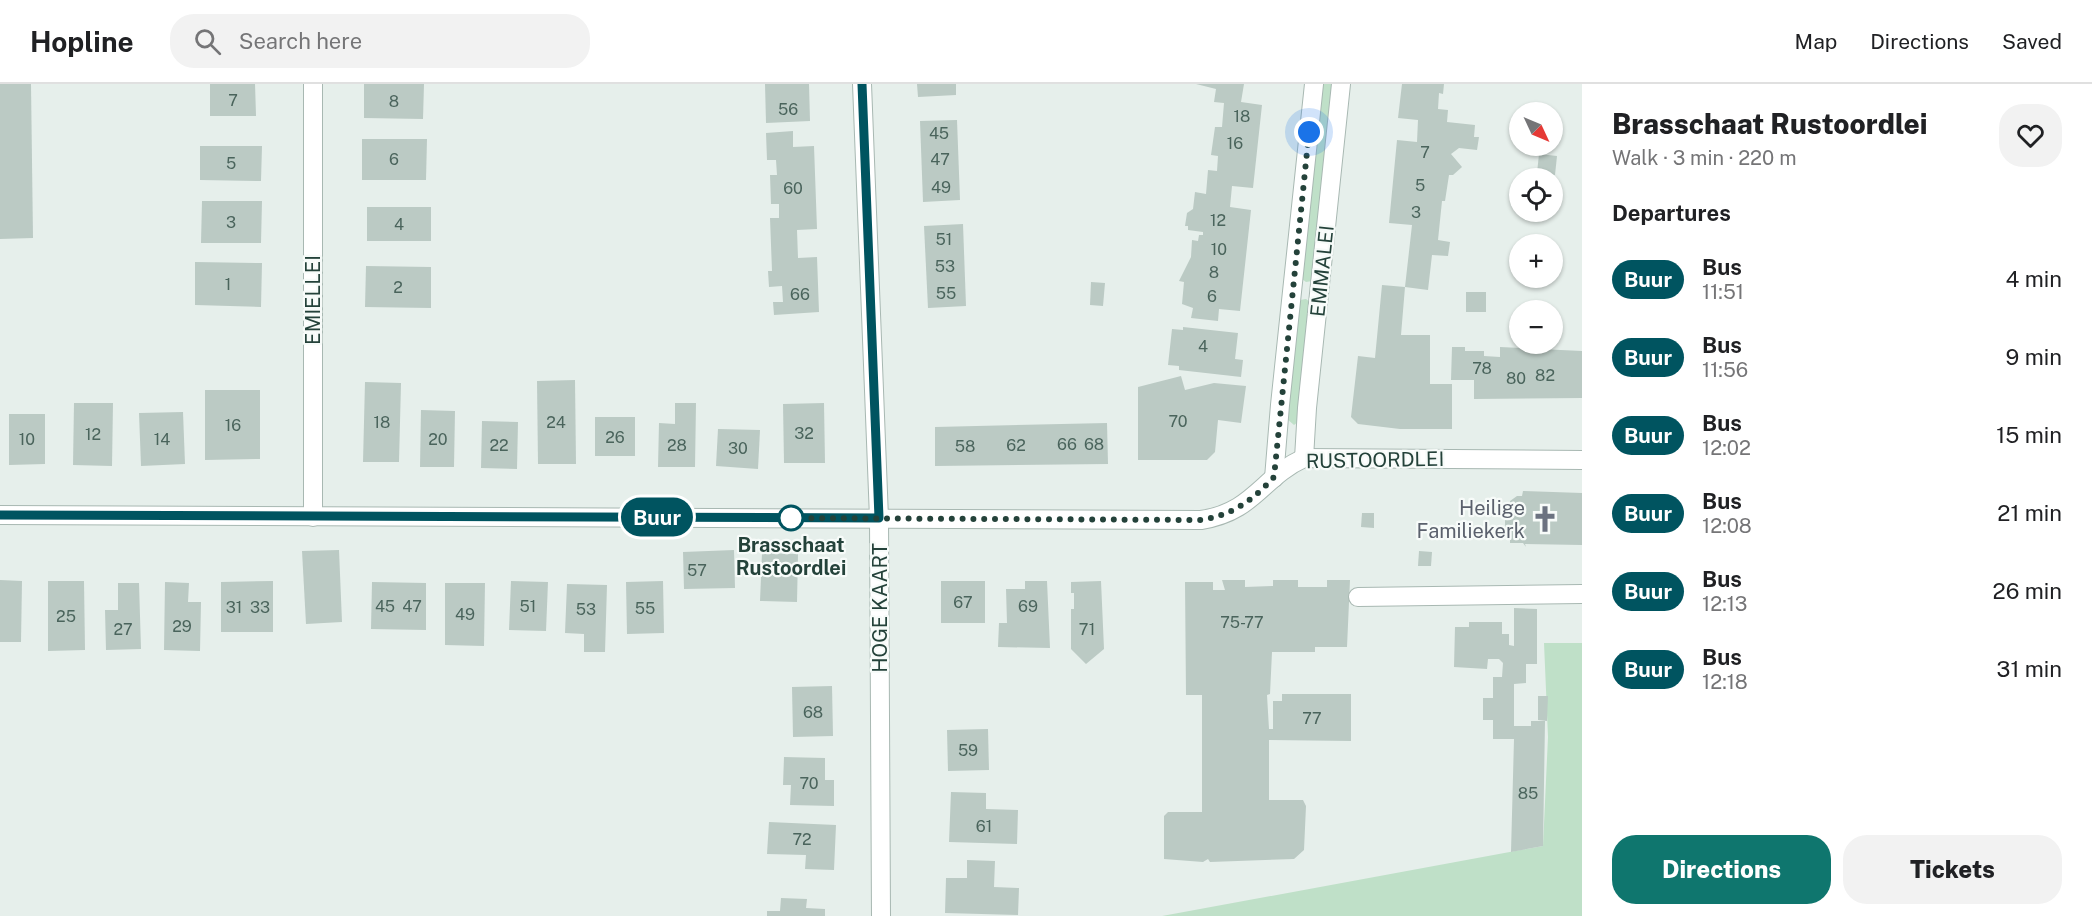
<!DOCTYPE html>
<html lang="en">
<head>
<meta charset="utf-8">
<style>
  :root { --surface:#fff; --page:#f2f2f2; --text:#202124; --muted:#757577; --line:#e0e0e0; --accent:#0f766e }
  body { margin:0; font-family:"Public Sans",sans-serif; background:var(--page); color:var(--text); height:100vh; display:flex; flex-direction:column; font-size:22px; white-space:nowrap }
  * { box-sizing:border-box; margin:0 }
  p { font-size:20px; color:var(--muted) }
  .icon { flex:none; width:33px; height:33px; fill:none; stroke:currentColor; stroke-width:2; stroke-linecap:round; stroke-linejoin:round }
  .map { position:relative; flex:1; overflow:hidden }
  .drawer { display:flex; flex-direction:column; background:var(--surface); width:510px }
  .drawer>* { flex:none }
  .badge { padding:0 12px; border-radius:20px; font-size:21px; line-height:39px }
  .needle { width:39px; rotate:134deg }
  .controls { position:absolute; left:1509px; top:18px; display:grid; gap:12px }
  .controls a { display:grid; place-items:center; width:54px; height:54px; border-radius:50%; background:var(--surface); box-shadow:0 2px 4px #0004; font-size:30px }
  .you { position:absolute; width:30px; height:30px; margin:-15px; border:4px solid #fff; border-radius:50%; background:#1a73e8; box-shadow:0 0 0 9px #1a73e833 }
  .map>.badge { position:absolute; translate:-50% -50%; box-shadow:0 0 0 3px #fff }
  h2 { padding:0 30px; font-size:22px; line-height:54px }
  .round { display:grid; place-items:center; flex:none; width:63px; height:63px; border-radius:24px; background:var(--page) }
  .head { display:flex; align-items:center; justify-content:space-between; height:102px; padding:0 30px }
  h1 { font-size:28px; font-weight:800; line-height:45px }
  .action { display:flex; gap:12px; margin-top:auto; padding:12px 30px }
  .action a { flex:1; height:69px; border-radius:24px; background:var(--accent); color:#fff; font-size:24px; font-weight:800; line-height:69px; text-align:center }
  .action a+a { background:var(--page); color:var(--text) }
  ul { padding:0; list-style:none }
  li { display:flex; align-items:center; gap:18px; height:78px; padding:0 30px }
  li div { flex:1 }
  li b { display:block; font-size:22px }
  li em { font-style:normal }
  li .badge { min-width:66px; font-weight:700; text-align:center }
  header { display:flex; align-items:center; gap:36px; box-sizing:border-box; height:84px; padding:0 30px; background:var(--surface); border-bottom:2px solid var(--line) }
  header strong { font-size:28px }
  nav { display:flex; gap:33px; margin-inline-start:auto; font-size:21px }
  .search { width:420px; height:54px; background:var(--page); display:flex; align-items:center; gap:15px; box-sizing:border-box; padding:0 21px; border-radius:24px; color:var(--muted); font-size:22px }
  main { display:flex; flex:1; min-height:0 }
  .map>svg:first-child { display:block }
</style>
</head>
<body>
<header>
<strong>Hopline</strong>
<div class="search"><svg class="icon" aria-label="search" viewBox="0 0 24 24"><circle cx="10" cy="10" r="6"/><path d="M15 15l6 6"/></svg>Search here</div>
<nav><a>Map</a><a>Directions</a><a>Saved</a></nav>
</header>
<main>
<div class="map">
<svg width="1582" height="832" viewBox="0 0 1582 832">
  <rect width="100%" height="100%" fill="#e6efeb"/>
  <g fill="#bfe0c8">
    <path d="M 1321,0 L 1335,0 L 1312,197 L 1306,198 L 1302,195 Z"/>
    <path d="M 1306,215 L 1310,218 L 1298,338 L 1294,341 L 1286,334 L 1300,216 Z"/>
    <path d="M 1544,559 L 1582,559 L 1582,832 L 1162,832 L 1543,762 L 1548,653 Z"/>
  </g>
  <g fill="#bbcac4">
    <path d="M 0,0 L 31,0 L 33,154 L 0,155 Z"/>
    <path d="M 210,0 L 255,0 L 256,32 L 210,32 Z"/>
    <path d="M 364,0 L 424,0 L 423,35 L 364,34 Z"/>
    <path d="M 765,0 L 809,0 L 810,37 L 766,39 Z"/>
    <path d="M 917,0 L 956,0 L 956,11 L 918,13 Z"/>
    <path d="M 1196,0 L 1244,0 L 1241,18 L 1262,21 L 1253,104 L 1232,102 L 1230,123 L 1251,126 L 1240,227 L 1219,225 L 1218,237 L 1191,234 L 1193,224 L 1182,220 L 1184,198 L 1179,197 L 1191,173 L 1192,156 L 1198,157 L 1199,151 L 1203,151 L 1203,148 L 1188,146 L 1188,142 L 1185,142 L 1187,129 L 1193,125 L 1195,108 L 1206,110 L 1208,86 L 1217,87 L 1218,72 L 1211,71 L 1215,43 L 1222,43 L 1224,19 L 1214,18 L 1216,5 Z"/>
    <path d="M 1402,0 L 1444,0 L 1443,10 L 1439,9 L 1438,25 L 1448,26 L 1447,38 L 1475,41 L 1474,53 L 1479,53 L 1477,66 L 1459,64 L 1451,70 L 1462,83 L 1453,91 L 1449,91 L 1445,117 L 1442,117 L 1438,156 L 1450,158 L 1448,172 L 1432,171 L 1428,206 L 1405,203 L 1412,141 L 1389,139 L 1397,56 L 1417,58 L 1418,36 L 1398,34 Z"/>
    <path d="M 957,36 L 960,116 L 923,118 L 920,37 Z"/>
    <path d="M 793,47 L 793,63 L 814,62 L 817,145 L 797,146 L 798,174 L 817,173 L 819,228 L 774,231 L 773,218 L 783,218 L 782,202 L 769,203 L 768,187 L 772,187 L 770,134 L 779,134 L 779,120 L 771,120 L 770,91 L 777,91 L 776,76 L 767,76 L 766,49 Z"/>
    <path d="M 362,55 L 427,55 L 426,96 L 362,96 Z"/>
    <path d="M 200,62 L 262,62 L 261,97 L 200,96 Z"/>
    <path d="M 1539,70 L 1557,72 L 1555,91 L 1537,89 Z"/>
    <path d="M 202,117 L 262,117 L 261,159 L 201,159 Z"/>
    <rect x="367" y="123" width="64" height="34"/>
    <path d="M 963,140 L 966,222 L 928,224 L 924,142 Z"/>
    <path d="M 195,178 L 262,179 L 261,223 L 195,221 Z"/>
    <path d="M 366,182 L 431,183 L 431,224 L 365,223 Z"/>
    <path d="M 1091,198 L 1105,199 L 1103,222 L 1090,221 Z"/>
    <path d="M 1382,201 L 1405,203 L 1401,251 L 1430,251 L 1430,300 L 1452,300 L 1452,345 L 1400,345 L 1358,340 L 1351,333 L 1358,272 L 1375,274 Z"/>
    <rect x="1466" y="208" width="20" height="20"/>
    <path d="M 1183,243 L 1238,249 L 1235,275 L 1243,276 L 1241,293 L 1179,286 L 1179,282 L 1168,281 L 1172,245 L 1183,246 Z"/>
    <path d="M 1452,263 L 1465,263 L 1465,267 L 1484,267 L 1484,272 L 1500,273 L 1500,263 L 1582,267 L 1582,314 L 1474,315 L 1474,296 L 1451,296 Z"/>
    <path d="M 1181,292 L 1185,306 L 1214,299 L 1246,302 L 1241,339 L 1218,336 L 1215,368 L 1207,376 L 1138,376 L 1138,303 Z"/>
    <path d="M 575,296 L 576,380 L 538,380 L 537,297 Z"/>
    <path d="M 365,298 L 401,299 L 399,378 L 363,378 Z"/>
    <path d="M 205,306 L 260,306 L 260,375 L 205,376 Z"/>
    <path d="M 74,319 L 113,319 L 112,382 L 73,381 Z"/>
    <path d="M 675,319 L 696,319 L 695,383 L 658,383 L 659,339 L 675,340 Z"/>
    <path d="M 824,319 L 825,379 L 784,379 L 783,320 Z"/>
    <path d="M 421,326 L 455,327 L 454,383 L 420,383 Z"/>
    <path d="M 183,328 L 185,380 L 141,382 L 139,329 Z"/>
    <path d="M 9,330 L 45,330 L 45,380 L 9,381 Z"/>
    <rect x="595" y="333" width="40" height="39"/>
    <path d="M 482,337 L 518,338 L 517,385 L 481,384 Z"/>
    <path d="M 1107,339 L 1108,380 L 935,382 L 935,343 Z"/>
    <path d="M 718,345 L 760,346 L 758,385 L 716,382 Z"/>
    <path d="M 1523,407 L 1582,409 L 1582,461 L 1525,460 L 1526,463 L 1523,459 L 1510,459 L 1510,444 L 1505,444 L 1505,425 L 1510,426 L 1510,417 L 1517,412 L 1522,412 Z"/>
    <path d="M 1362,429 L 1374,429 L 1374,444 L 1361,443 Z"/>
    <path d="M 339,466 L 342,538 L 306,540 L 302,467 Z"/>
    <path d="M 734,466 L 735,504 L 684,505 L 683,468 Z"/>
    <path d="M 1419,467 L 1432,468 L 1431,482 L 1418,482 Z"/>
    <path d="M 762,469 L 798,470 L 797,518 L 760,517 Z"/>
    <path d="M 0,496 L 22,497 L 21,558 L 0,558 Z"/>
    <path d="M 1222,496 L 1245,496 L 1245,503 L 1273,502 L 1273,496 L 1298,496 L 1298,503 L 1327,503 L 1327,496 L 1350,496 L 1347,563 L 1315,563 L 1315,568 L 1272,568 L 1270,610 L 1267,611 L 1269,645 L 1273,645 L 1273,617 L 1282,617 L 1282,610 L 1351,610 L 1351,657 L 1269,656 L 1269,716 L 1303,716 L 1306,722 L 1304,766 L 1294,775 L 1210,778 L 1208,775 L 1203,778 L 1164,775 L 1164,732 L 1168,728 L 1202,728 L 1202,611 L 1186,611 L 1185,498 L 1213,498 L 1213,506 L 1225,506 Z"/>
    <path d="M 48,497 L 84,497 L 85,566 L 48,567 Z"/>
    <path d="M 273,497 L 273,548 L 221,548 L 221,498 Z"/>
    <path d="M 511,497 L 548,498 L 546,547 L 509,546 Z"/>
    <path d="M 663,497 L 664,549 L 627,550 L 626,498 Z"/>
    <rect x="941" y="497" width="44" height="42"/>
    <path d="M 1025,497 L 1047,497 L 1050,564 L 998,563 L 999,539 L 1007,539 L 1006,505 L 1025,505 Z"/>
    <path d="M 1101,497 L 1104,565 L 1086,580 L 1071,565 L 1071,525 L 1074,525 L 1074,509 L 1071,509 L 1071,498 Z"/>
    <path d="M 165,498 L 189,499 L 188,518 L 201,518 L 200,567 L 164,566 Z"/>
    <path d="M 372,498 L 426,499 L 426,546 L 371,545 Z"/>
    <path d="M 118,499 L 139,499 L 141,565 L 106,566 L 105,526 L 118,526 Z"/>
    <path d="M 445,499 L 485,499 L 484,562 L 445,561 Z"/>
    <path d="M 567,500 L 607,501 L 605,568 L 584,568 L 584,550 L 565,549 Z"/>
    <path d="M 1514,524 L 1537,525 L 1537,580 L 1526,580 L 1526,599 L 1514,600 L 1514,642 L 1531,642 L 1531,637 L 1545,637 L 1543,762 L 1511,768 L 1514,655 L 1493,655 L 1493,636 L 1483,636 L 1483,614 L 1493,614 L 1493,593 L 1502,593 L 1503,579 L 1499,575 L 1488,575 L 1487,585 L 1454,583 L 1455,543 L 1469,543 L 1469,538 L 1502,538 L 1502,550 L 1509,550 L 1509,561 L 1514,562 Z"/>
    <path d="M 832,602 L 833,652 L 793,653 L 792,603 Z"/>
    <path d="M 1538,612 L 1548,612 L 1547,637 L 1538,636 Z"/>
    <path d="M 988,645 L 989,686 L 948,687 L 947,646 Z"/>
    <path d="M 784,673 L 825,674 L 825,696 L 834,696 L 834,722 L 790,721 L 791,701 L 783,701 Z"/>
    <path d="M 951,708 L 986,709 L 986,725 L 1018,726 L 1017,760 L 949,758 Z"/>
    <path d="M 769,738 L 836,741 L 834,786 L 805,785 L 806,771 L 767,770 Z"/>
    <path d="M 967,776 L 995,777 L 994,803 L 1019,804 L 1018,831 L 945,829 L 946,794 L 967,794 Z"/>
    <path d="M 781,814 L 807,815 L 806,824 L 825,825 L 825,832 L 767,832 L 767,827 L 780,827 Z"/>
  </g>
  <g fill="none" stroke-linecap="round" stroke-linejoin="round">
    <defs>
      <g id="minor">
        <path d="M 862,0 L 879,434 L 881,832"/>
        <path d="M 1304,374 L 1307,324 L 1341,0"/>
        <path d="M 1274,394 L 1280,321 L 1314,0"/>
        <path d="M 0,431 L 1201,436 C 1254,428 1262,393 1304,374 L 1582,376"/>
        <path d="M 313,433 L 313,0"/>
        <path d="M 1358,513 L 1582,510"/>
      </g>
    </defs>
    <use href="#minor" stroke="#a8b8b2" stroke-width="20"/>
    <use href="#minor" stroke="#fff" stroke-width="18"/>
  </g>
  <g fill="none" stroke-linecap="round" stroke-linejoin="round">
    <defs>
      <path id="line" d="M 0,431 L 879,434 L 862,0"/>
    </defs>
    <use href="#line" stroke="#fff" stroke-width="14"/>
    <use href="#line" stroke="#005460" stroke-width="9"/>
    <path stroke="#24423a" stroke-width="6" stroke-dasharray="0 10.8" d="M 791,434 L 785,434 L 1201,436 C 1233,431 1253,416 1274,393 L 1309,48"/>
  </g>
  <defs>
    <symbol id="church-bare" viewBox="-9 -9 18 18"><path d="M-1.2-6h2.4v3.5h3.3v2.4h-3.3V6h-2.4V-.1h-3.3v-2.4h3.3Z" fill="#6b7280" stroke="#f7fbf9" stroke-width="2.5" paint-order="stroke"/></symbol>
  </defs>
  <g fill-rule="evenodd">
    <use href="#church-bare" x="1526" y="416" width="38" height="38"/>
  </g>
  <circle fill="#fff" stroke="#005460" stroke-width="3" cx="791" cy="434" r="12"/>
  <g text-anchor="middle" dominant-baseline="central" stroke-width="4.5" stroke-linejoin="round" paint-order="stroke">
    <g font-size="16" fill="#4a645c">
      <text x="233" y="16">7</text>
      <text x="394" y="17">8</text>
      <text x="788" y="25">56</text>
      <text x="1242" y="32">18</text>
      <text x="939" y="49">45</text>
      <text x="1235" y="59">16</text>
      <text x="1425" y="68">7</text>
      <text x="394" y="75">6</text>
      <text x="940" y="75">47</text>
      <text x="231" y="79">5</text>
      <text x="1420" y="101">5</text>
      <text x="941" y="103">49</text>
      <text x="793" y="104">60</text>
      <text x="1416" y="128">3</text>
      <text x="1218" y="136">12</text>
      <text x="231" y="138">3</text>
      <text x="399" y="140">4</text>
      <text x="944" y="155">51</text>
      <text x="1219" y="165">10</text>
      <text x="945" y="182">53</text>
      <text x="1214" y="188">8</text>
      <text x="228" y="200">1</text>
      <text x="398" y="203">2</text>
      <text x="946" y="209">55</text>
      <text x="800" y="210">66</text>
      <text x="1212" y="212">6</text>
      <text x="1203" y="262">4</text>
      <text x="1482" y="284">78</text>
      <text x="1545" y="291">82</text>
      <text x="1516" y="294">80</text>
      <text x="1178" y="337">70</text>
      <text x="382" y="338">18</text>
      <text x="556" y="338">24</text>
      <text x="233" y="341">16</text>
      <text x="804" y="349">32</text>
      <text x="93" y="350">12</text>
      <text x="615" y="353">26</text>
      <text x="27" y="355">10</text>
      <text x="162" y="355">14</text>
      <text x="438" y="355">20</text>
      <text x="1067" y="360">66</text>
      <text x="1094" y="360">68</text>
      <text x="499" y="361">22</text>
      <text x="677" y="361">28</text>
      <text x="1016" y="361">62</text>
      <text x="965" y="362">58</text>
      <text x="738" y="364">30</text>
      <text x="697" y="486">57</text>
      <text x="963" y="518">67</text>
      <text x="385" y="522">45</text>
      <text x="412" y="522">47</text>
      <text x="528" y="522">51</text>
      <text x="1028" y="522">69</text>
      <text x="234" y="523">31</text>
      <text x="260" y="523">33</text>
      <text x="645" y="524">55</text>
      <text x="586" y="525">53</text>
      <text x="465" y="530">49</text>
      <text x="66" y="532">25</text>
      <text x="1242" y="538">75-77</text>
      <text x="182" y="542">29</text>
      <text x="123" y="545">27</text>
      <text x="1087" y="545">71</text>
      <text x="813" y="628">68</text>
      <text x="1312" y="634">77</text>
      <text x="968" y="666">59</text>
      <text x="809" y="699">70</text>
      <text x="1528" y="709">85</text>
      <text x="984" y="742">61</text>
      <text x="802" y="755">72</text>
    </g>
    <g font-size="20" fill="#24423a" stroke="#f7fbf9">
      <text transform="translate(1322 187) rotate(-84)">EMMALEI</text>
      <text transform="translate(313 216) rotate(-90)">EMIELLEI</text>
      <text transform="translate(1375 376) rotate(-1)">RUSTOORDLEI</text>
      <text transform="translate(880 524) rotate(-90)">HOGE KAART</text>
    </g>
    <g font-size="20" fill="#5b616d" stroke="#f7fbf9" text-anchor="end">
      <text x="1525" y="424">Heilige<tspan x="1525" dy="23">Familiekerk</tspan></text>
    </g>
    <g font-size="20" font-weight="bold" fill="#24423a" stroke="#f7fbf9">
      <text x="791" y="461">Brasschaat<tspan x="791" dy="23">Rustoordlei</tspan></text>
    </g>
  </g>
</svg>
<div class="controls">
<a><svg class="needle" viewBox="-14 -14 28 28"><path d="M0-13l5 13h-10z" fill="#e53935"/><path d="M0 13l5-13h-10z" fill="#757577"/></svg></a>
<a><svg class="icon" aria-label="locate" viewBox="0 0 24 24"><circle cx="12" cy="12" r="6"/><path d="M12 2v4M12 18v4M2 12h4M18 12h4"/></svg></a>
<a>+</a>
<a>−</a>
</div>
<div class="you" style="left:1309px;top:48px"></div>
<b class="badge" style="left:657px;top:433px;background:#005460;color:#fff">Buur</b>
</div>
<section class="drawer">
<div class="head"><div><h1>Brasschaat Rustoordlei</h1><p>Walk · 3 min · 220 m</p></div><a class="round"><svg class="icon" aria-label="heart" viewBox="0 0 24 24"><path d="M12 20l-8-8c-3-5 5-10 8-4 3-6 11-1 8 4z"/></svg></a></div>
<h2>Departures</h2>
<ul>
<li><span class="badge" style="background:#005460;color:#fff">Buur</span><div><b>Bus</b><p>11:51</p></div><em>4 min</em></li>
<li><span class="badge" style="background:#005460;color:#fff">Buur</span><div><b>Bus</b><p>11:56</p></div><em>9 min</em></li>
<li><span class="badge" style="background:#005460;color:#fff">Buur</span><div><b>Bus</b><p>12:02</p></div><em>15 min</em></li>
<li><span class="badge" style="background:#005460;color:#fff">Buur</span><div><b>Bus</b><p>12:08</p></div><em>21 min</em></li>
<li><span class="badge" style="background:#005460;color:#fff">Buur</span><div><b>Bus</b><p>12:13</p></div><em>26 min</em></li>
<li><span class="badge" style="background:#005460;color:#fff">Buur</span><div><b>Bus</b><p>12:18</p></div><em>31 min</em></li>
</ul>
<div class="action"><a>Directions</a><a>Tickets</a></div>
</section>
</main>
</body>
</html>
